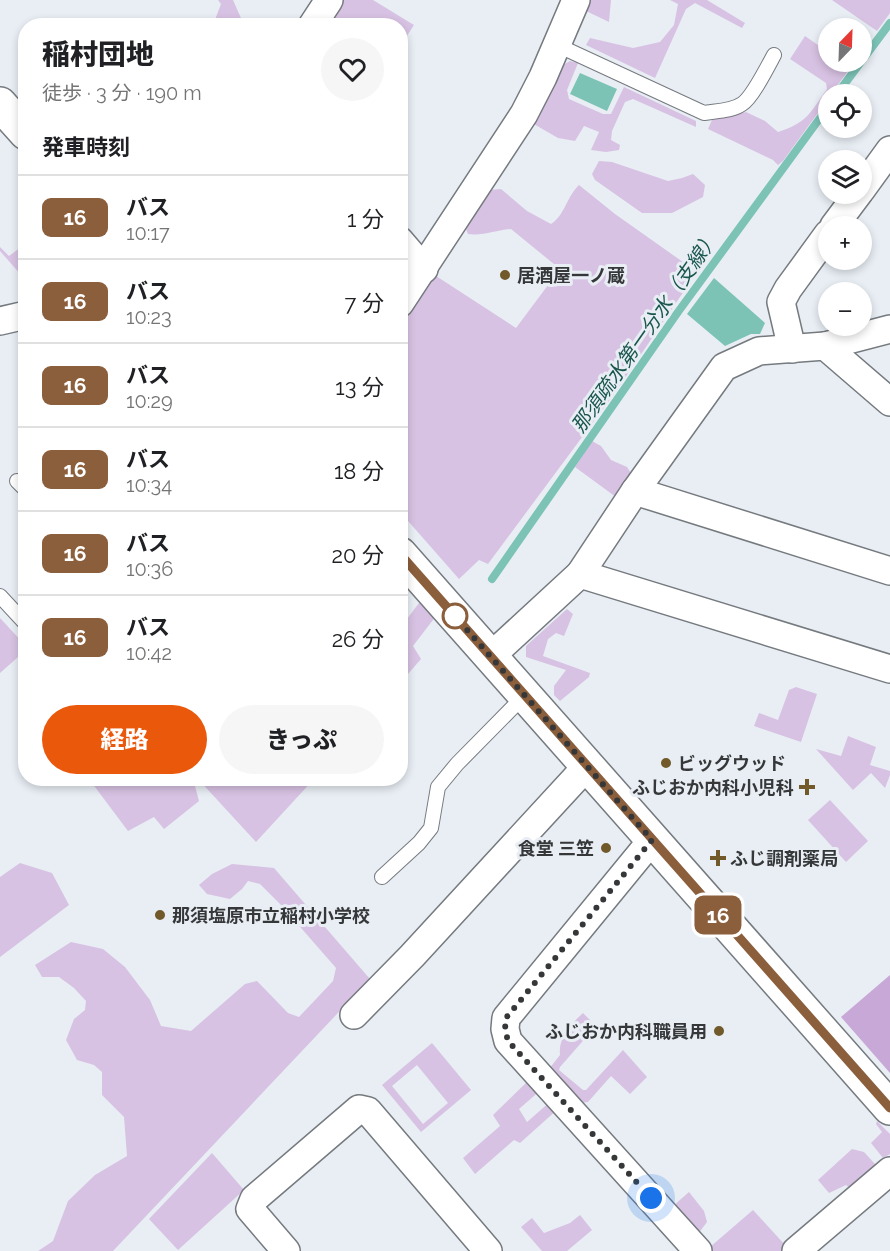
<!DOCTYPE html>
<html lang="ja">
<head>
<meta charset="utf-8">
<style>
  :root { --surface:#fff; --page:#f6f6f6; --text:#202124; --muted:#757577; --line:#e0e0e0; --accent:#ea580c }
  body { margin:0; font-family:Raleway,"Noto Sans JP",sans-serif; background:var(--page); color:var(--text); height:100vh; display:flex; flex-direction:column; font-size:22px; white-space:nowrap }
  * { box-sizing:border-box; margin:0 }
  p { font-size:20px; color:var(--muted) }
  .icon { flex:none; width:33px; height:33px; fill:none; stroke:currentColor; stroke-width:2; stroke-linecap:round; stroke-linejoin:round }
  .map { position:relative; flex:1; overflow:hidden }
  .side { position:absolute; left:18px; top:18px; width:390px; height:768px; display:flex; flex-direction:column; background:var(--surface); border-radius:24px; box-shadow:0 3px 9px #0003 }
  .side>* { flex:none }
  .badge { padding:0 12px; border-radius:9px; font-size:21px; line-height:39px }
  .needle { width:39px; rotate:23deg }
  .buttons { position:absolute; left:818px; top:18px; display:grid; gap:12px }
  .buttons a { display:grid; place-items:center; width:54px; height:54px; border-radius:50%; background:var(--surface); box-shadow:0 3px 9px #0003; font-size:30px }
  .you { position:absolute; width:30px; height:30px; margin:-15px; border:4px solid #fff; border-radius:50%; background:#1a73e8; box-shadow:0 0 0 9px #1a73e833 }
  .map>.badge { position:absolute; translate:-50% -50%; box-shadow:0 0 0 3px #fff }
  h2 { padding:0 24px; font-size:22px; line-height:54px }
  .round { display:grid; place-items:center; flex:none; width:63px; height:63px; border-radius:32px; background:var(--page) }
  .summary { display:flex; align-items:center; justify-content:space-between; height:102px; padding:0 24px }
  h1 { font-size:28px; font-weight:800; line-height:45px }
  .button { display:flex; gap:12px; margin-top:auto; padding:12px 24px }
  .button a { flex:1; height:69px; border-radius:36px; background:var(--accent); color:#fff; font-size:24px; font-weight:800; line-height:69px; text-align:center }
  .button a+a { background:var(--page); color:var(--text) }
  ul { padding:0; list-style:none }
  li { display:flex; align-items:center; gap:18px; height:84px; padding:0 24px; border-top:2px solid var(--line) }
  li div { flex:1 }
  li b { display:block; font-size:22px }
  li em { font-style:normal }
  li .badge { min-width:66px; font-weight:700; text-align:center }
  .map>svg:first-child { display:block }
</style>
</head>
<body>
<div class="map">
<svg width="890" height="1251" viewBox="0 0 890 1251">
  <rect width="100%" height="100%" fill="#e8eef4"/>
  <g fill="#d8c2e3" fill-rule="evenodd">
    <path d="M 218,0 L 233,0 L 244,25 L 213,25 L 221,4 Z"/>
    <path d="M 339,0 L 373,0 L 414,25 L 401,45 L 400,26 L 323,26 Z"/>
    <path d="M 590,0 L 611,0 L 609,22 L 586,11 Z"/>
    <path d="M 670,0 L 707,0 L 745,23 L 742,28 L 695,3 L 686,9 L 655,78 L 586,45 L 590,38 L 633,48 L 660,42 L 674,25 L 678,4 Z"/>
    <path d="M 832,0 L 890,0 L 890,13 L 877,31 Z"/>
    <path d="M 805,36 L 828,52 L 828,62 L 843,62 L 851,67 L 831,94 L 828,94 L 828,99 L 783,161 L 778,165 L 773,160 L 708,129 L 712,120 L 746,112 L 765,121 L 778,132 C 807,123 810,113 827,89 L 826,83 L 790,59 Z"/>
    <path d="M 570,61 L 578,63 L 567,90 L 569,99 L 603,114 L 611,114 L 624,87 L 696,121 L 696,127 L 633,99 L 625,102 L 612,131 L 611,140 L 620,145 L 619,150 L 606,152 L 591,150 L 599,132 L 584,126 L 575,141 L 558,138 L 532,123 L 561,66 Z"/>
    <path d="M 599,161 L 612,162 L 668,181 L 682,178 L 693,174 L 705,185 L 703,197 L 672,213 L 642,213 L 595,180 L 592,174 Z"/>
    <path d="M 579,185 L 615,214 L 697,272 L 614,394 L 488,564 L 479,560 L 459,579 L 401,513 L 400,319 L 433,274 L 516,328 L 560,269 L 511,229 C 497,230 483,236 468,234 L 466,229 L 472,215 L 489,190 L 501,189 L 527,211 L 551,224 C 565,215 567,196 579,185 Z"/>
    <path d="M 25,244 L 25,272 L 22,276 L 0,251 L 0,247 L 9,256 Z"/>
    <path d="M 592,441 L 601,446 L 611,460 L 627,467 L 634,478 L 620,500 L 575,467 Z"/>
    <path d="M 422,602 L 436,616 L 413,646 L 421,659 L 401,682 L 401,627 L 419,603 Z"/>
    <path d="M 567,609 L 573,614 L 564,636 L 556,633 L 548,639 L 543,656 L 590,673 L 589,677 L 560,701 L 554,695 L 554,686 L 566,670 L 526,657 L 526,646 Z"/>
    <path d="M 0,618 L 25,645 L 26,650 L 0,673 Z"/>
    <path d="M 796,687 L 817,694 L 801,742 L 754,726 L 759,713 L 778,720 L 789,690 Z"/>
    <path d="M 848,736 L 876,747 L 870,765 L 890,771 L 890,775 L 885,788 L 871,773 L 853,790 L 816,749 L 841,756 Z"/>
    <path d="M 89,779 L 189,779 L 195,786 L 199,801 L 164,829 L 154,817 L 128,831 Z"/>
    <path d="M 198,779 L 314,779 L 256,842 Z"/>
    <path d="M 830,800 L 868,841 L 846,862 L 808,820 Z"/>
    <path d="M 20,863 L 52,873 L 69,905 L 0,957 L 0,877 Z"/>
    <path d="M 232,864 L 274,868 L 370,979 L 113,1251 L 38,1251 L 53,1241 L 68,1201 L 95,1175 L 127,1156 L 124,1117 L 102,1095 L 102,1072 L 94,1065 L 77,1060 L 66,1040 L 74,1019 L 85,1010 L 86,1001 L 74,988 L 59,977 L 42,977 L 35,965 L 71,942 L 103,949 L 125,967 L 150,1000 L 161,1026 L 191,1031 L 245,984 L 257,981 L 288,1013 L 299,1017 L 333,981 L 336,968 L 281,905 L 260,884 L 248,881 L 242,889 L 230,899 L 207,894 L 199,885 L 212,874 Z"/>
    <path d="M 583,1013 L 596,1026 L 560,1067 L 559,1070 L 583,1090 L 586,1090 L 623,1050 L 647,1077 L 630,1094 L 611,1076 L 588,1102 L 580,1103 L 549,1069 L 560,1055 C 558,1038 571,1024 583,1013 Z"/>
    <path d="M 432,1043 L 471,1090 L 421,1132 L 382,1085 ZM 417,1065 L 448,1103 L 423,1124 L 392,1086 Z"/>
    <path d="M 533,1076 L 542,1089 L 519,1109 L 527,1122 L 551,1101 L 558,1109 L 520,1143 L 514,1140 L 475,1174 L 463,1158 L 500,1126 L 493,1115 Z"/>
    <path d="M 877,1121 L 890,1134 L 890,1154 L 883,1158 L 871,1143 L 882,1132 L 876,1124 Z"/>
    <path d="M 852,1149 L 864,1152 L 875,1164 L 875,1171 L 854,1192 L 846,1185 L 829,1193 L 818,1180 Z"/>
    <path d="M 212,1153 L 244,1190 L 178,1250 L 149,1219 Z"/>
    <path d="M 689,1192 L 704,1211 L 707,1222 L 698,1234 L 673,1206 Z"/>
    <path d="M 753,1210 L 786,1246 L 781,1251 L 713,1251 L 710,1247 Z"/>
    <path d="M 580,1215 L 592,1230 L 567,1251 L 542,1251 L 521,1227 L 532,1218 L 544,1233 L 570,1223 Z"/>
  </g>
  <path fill="#c7a8d7" d="M 890,975 L 890,1073 L 841,1017 Z"/>
  <g fill="#7cc3b6">
    <path d="M 580,73 L 617,89 L 607,111 L 570,94 Z"/>
    <path d="M 714,278 L 765,323 L 760,334 L 751,334 L 725,346 L 687,314 Z"/>
  </g>
  <g fill="none" stroke-linecap="round" stroke-linejoin="round">
    <g stroke="#7cc3b6" stroke-width="8">
      <path d="M 837,94 L 890,23"/>
      <path d="M 492,579 L 678,312 L 828,107"/>
    </g>
    <defs>
      <g id="service">
        <path d="M 557,45 L 704,113 C 716,111 732,111 742,104 C 752,98 768,66 774,55"/>
        <path d="M 17,481 L 26,490"/>
        <path d="M 0,596 L 26,624"/>
        <path d="M 382,877 L 419,843 L 431,828 L 438,787 L 457,764 L 525,695"/>
      </g>
      <g id="minor">
        <path d="M 312,26 L 329,0"/>
        <path d="M 861,190 L 890,150"/>
        <path d="M 834,226 L 858,194"/>
        <path d="M 400,241 L 424,269"/>
        <path d="M 400,303 L 524,114 L 543,77 L 576,0"/>
        <path d="M 0,321 L 26,315"/>
        <path d="M 825,346 L 890,329"/>
        <path d="M 792,349 L 781,302 L 788,289 L 828,234"/>
        <path d="M 635,491 L 890,571"/>
        <path d="M 580,574 L 890,669"/>
        <path d="M 491,656 L 580,574 L 635,491 L 724,367 L 759,351 L 825,346 L 890,402"/>
        <path d="M 652,840 L 506,1018 L 505,1029 L 508,1041 L 698,1251"/>
        <path d="M 354,1015 L 412,956 L 587,766"/>
        <path d="M 286,1251 L 250,1209 L 254,1199 L 359,1109 L 368,1111 L 488,1251"/>
        <path d="M 796,1251 L 890,1171"/>
      </g>
      <g id="secondary">
        <path d="M 0,104 L 26,133"/>
        <path d="M 400,554 L 890,1108"/>
      </g>
    </defs>
    <use href="#service" stroke="#757a7f" stroke-width="16"/>
    <use href="#minor" stroke="#757a7f" stroke-width="30"/>
    <use href="#secondary" stroke="#757a7f" stroke-width="36"/>
    <use href="#service" stroke="#fff" stroke-width="14"/>
    <use href="#minor" stroke="#fff" stroke-width="27"/>
    <use href="#secondary" stroke="#fff" stroke-width="33"/>
  </g>
  <g fill="none" stroke-linecap="round" stroke-linejoin="round">
    <defs>
      <path id="line" d="M 400,554 L 890,1108"/>
    </defs>
    <use href="#line" stroke="#fff" stroke-width="14"/>
    <use href="#line" stroke="#8b5e3c" stroke-width="9"/>
    <path stroke="#353739" stroke-width="6" stroke-dasharray="0 10.8" d="M 455,616 L 454,615 L 652,840 L 506,1018 L 505,1029 L 508,1041 L 651,1198"/>
  </g>
  <g fill="#71592a" stroke="#e8eef4" stroke-width="2">
    <circle cx="505" cy="275" r="6"/>
    <circle cx="666" cy="763" r="6"/>
    <path d="M804 778h6v6h6v6h-6v6h-6v-6h-6v-6h6z"/>
    <circle cx="606" cy="848" r="6"/>
    <path d="M715 849h6v6h6v6h-6v6h-6v-6h-6v-6h6z"/>
    <circle cx="160" cy="915" r="6"/>
    <circle cx="719" cy="1031" r="6"/>
  </g>
  <circle fill="#fff" stroke="#8b5e3c" stroke-width="3" cx="455" cy="616" r="12"/>
  <g text-anchor="middle" dominant-baseline="central" stroke-width="6" stroke-linejoin="round" paint-order="stroke">
    <g font-size="18" font-weight="bold" fill="#353739" stroke="#e8eef4" text-anchor="start">
      <text x="517" y="275">居酒屋一ノ蔵</text>
      <text x="678" y="763">ビッグウッド</text>
      <text x="794" y="787" text-anchor="end">ふじおか内科小児科</text>
      <text x="594" y="848" text-anchor="end">食堂 三笠</text>
      <text x="730" y="858">ふじ調剤薬局</text>
      <text x="172" y="915">那須塩原市立稲村小学校</text>
      <text x="707" y="1031" text-anchor="end">ふじおか内科職員用</text>
    </g>
    <g font-size="20" font-style="italic" fill="#19564d" stroke="#e8eef4">
      <text transform="translate(645 332) rotate(-55)">那須疏水第一分水（支線）</text>
    </g>
  </g>
</svg>
<div class="buttons">
<a><svg class="needle" viewBox="-14 -14 28 28"><path d="M0-13l5 13h-10z" fill="#e53935"/><path d="M0 13l5-13h-10z" fill="#757577"/></svg></a>
<a><svg class="icon" aria-label="locate" viewBox="0 0 24 24"><circle cx="12" cy="12" r="6"/><path d="M12 2v4M12 18v4M2 12h4M18 12h4"/></svg></a>
<a><svg class="icon" aria-label="layers" viewBox="0 0 24 24"><path d="M12 4l9 5-9 5-9-5zM3 14l9 5 9-5"/></svg></a>
<a>+</a>
<a>−</a>
</div>
<div class="you" style="left:651px;top:1198px"></div>
<b class="badge" style="left:718px;top:915px;background:#8b5e3c;color:#fff">16</b>
<section class="side">
<div class="summary"><div><h1>稲村団地</h1><p>徒歩 · 3 分 · 190 m</p></div><a class="round"><svg class="icon" aria-label="heart" viewBox="0 0 24 24"><path d="M12 20l-8-8c-3-5 5-10 8-4 3-6 11-1 8 4z"/></svg></a></div>
<h2>発車時刻</h2>
<ul>
<li><span class="badge" style="background:#8b5e3c;color:#fff">16</span><div><b>バス</b><p>10:17</p></div><em>1 分</em></li>
<li><span class="badge" style="background:#8b5e3c;color:#fff">16</span><div><b>バス</b><p>10:23</p></div><em>7 分</em></li>
<li><span class="badge" style="background:#8b5e3c;color:#fff">16</span><div><b>バス</b><p>10:29</p></div><em>13 分</em></li>
<li><span class="badge" style="background:#8b5e3c;color:#fff">16</span><div><b>バス</b><p>10:34</p></div><em>18 分</em></li>
<li><span class="badge" style="background:#8b5e3c;color:#fff">16</span><div><b>バス</b><p>10:36</p></div><em>20 分</em></li>
<li><span class="badge" style="background:#8b5e3c;color:#fff">16</span><div><b>バス</b><p>10:42</p></div><em>26 分</em></li>
</ul>
<div class="button"><a>経路</a><a>きっぷ</a></div>
</section>
</div>
</body>
</html>
